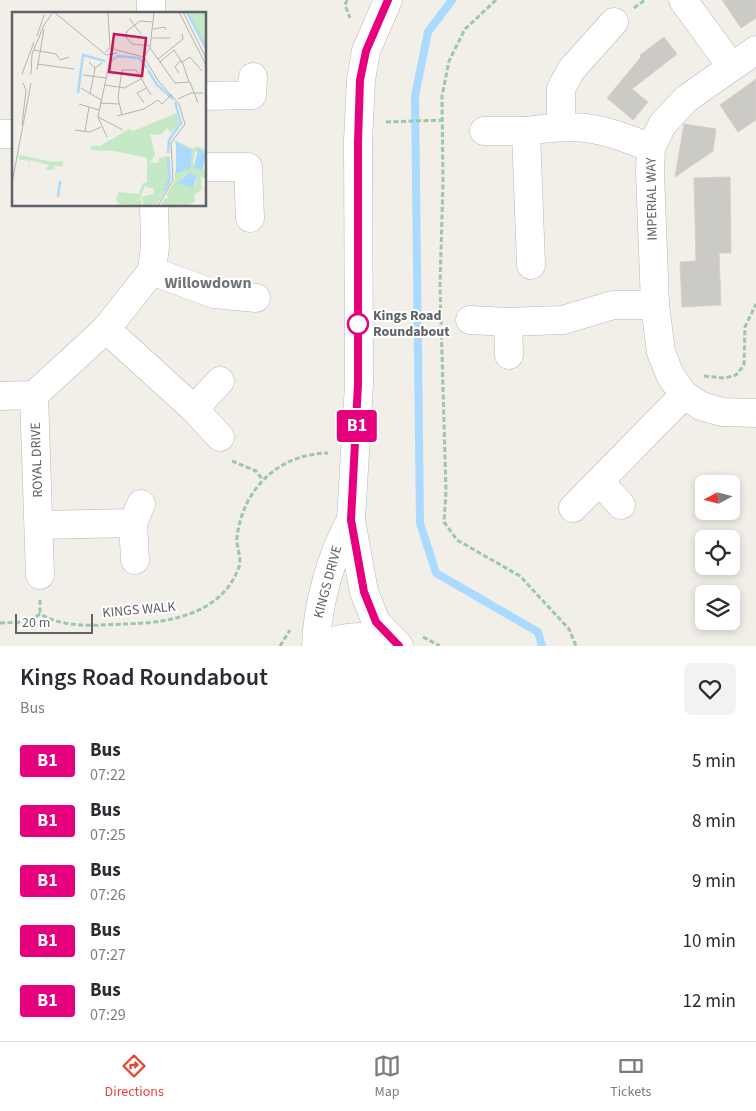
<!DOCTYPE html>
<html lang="en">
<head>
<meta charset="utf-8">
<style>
  :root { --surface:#fff; --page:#f2f2f3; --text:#2b2b33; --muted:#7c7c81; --line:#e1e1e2; --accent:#ea4335 }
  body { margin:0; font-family:"Source Sans 3",sans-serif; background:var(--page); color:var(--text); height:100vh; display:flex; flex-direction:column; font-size:19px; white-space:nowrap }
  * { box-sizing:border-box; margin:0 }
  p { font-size:16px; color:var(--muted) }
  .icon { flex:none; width:28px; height:28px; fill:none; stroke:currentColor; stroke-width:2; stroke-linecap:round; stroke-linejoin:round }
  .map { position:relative; height:646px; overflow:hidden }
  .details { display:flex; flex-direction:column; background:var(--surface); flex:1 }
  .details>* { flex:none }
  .badge { padding:0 10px; border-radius:4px; font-size:18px; line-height:32px }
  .needle { width:32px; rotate:263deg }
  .tools { position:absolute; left:695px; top:475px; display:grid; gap:10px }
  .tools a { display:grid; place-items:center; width:45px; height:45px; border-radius:8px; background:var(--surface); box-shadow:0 2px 8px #0003; font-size:25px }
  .scale { position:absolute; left:15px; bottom:12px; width:78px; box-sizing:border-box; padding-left:5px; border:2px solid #5f6368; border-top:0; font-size:14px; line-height:18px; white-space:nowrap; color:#5f6368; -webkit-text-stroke:4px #fff; paint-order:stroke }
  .map>.badge { position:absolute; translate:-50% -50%; box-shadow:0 0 0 2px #fff }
  .round { display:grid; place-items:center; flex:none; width:52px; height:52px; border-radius:8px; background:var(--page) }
  .headline { display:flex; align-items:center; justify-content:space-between; height:85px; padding:0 20px }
  h1 { font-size:24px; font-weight:600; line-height:38px }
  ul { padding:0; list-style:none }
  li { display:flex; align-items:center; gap:15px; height:60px; padding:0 20px }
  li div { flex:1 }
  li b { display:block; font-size:19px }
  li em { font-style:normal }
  li .badge { min-width:55px; font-weight:700; text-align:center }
  .tabs { display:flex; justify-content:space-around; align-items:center; height:70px; border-top:1px solid var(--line); background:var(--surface); font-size:14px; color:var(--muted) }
  .tabs a { display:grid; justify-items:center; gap:2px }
  .tabs .selected { color:var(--accent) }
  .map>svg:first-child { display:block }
</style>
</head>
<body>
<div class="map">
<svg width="756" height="646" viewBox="0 0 756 646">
  <rect width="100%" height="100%" fill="#f1efe8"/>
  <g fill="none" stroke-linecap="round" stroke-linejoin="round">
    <path stroke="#aadaff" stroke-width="8" d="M 452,0 L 428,32 L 415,96 L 420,523 L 436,573 L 538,632 L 542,646"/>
  </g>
  <g fill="#cccac5" stroke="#d6d1c6">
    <path d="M 722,0 L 756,0 L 756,18 L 741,28 Z"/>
    <path d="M 664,37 L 677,54 L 632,89 L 648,102 L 633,120 L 607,98 L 641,57 L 640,55 Z"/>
    <path d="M 756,79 L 756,120 L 738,132 L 720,105 Z"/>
    <path d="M 684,124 L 716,129 L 713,151 L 675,177 Z"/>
    <path d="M 730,177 L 731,253 L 719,253 L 721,305 L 682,307 L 680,262 L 696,261 L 694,178 Z"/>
  </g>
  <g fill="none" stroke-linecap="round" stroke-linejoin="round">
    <defs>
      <g id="minor">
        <path d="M 151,0 L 151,14"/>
        <path d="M 388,0 L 366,51 L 361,80 L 358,141 L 359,384 L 351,520 L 364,592 L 376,622 L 399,646"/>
        <path d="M 683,0 L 731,66"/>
        <path d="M 756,50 L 686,99 L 662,125 L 651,148 L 650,172 L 655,305 L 661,352 L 670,375 L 684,395 L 701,406 L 722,412 L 756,413"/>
        <path d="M 205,96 L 252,95 L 253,77"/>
        <path d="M 561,126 L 561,89 L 571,70 L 614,22"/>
        <path d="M 484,131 L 526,131"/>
        <path d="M 0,134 L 14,134"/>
        <path d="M 205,167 L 248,167 L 250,218"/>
        <path d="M 531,265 L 526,131 C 580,123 601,127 651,148"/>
        <path d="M 152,271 L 214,294 L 256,298"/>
        <path d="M 470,320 L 508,322 L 563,320 L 613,305 L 655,305"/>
        <path d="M 508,322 L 509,355"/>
        <path d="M 106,329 L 194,409 L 220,437"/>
        <path d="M 34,395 L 40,575"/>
        <path d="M 0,396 L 34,395 L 106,329 L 152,271 L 155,246 L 154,205"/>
        <path d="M 194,409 L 220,381"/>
        <path d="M 600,482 L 621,505"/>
        <path d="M 573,508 L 684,395"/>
        <path d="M 133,523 L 135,560"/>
        <path d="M 40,525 L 133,523 L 141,504"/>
        <path d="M 316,646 C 317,606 331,555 351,520"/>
        <path d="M 324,646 C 348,633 372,635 396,646"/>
      </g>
    </defs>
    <use href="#minor" stroke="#b5b8bc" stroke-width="29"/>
    <g stroke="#9cc7a9" stroke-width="3" stroke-dasharray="5 2.5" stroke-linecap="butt">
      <path d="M 347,0 L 345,5 L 350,18"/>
      <path d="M 496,0 L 465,29 L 449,61 L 442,96 L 443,183 L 440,285 L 446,491 L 444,522 L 457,540 L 520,576 L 569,629 L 576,646"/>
      <path d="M 634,8 L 645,0"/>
      <path d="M 386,122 L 442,120"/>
      <path d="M 704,376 L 725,378 L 736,375 L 744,365 L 745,327 L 756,304"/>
      <path d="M 232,461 L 256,471 L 262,479"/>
      <path d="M 40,600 L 40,614"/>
      <path d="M 0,623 L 28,622 L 40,614 C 66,629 96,625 125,624 C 170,623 222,614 239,567 C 242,558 236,546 237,537 C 243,488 279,454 328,453"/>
      <path d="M 423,637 L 440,646"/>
      <path d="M 280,646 L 290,630"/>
    </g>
    <use href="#minor" stroke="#fff" stroke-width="28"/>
  </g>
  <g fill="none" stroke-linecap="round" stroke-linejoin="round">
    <defs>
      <path id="line" d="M 388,0 L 366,51 L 360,80 L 358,141 L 358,384 L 351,520 L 364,592 L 376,622 L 399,646"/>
    </defs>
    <use href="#line" stroke="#fff" stroke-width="11"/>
    <use href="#line" stroke="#e6007e" stroke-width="8"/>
  </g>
  <circle fill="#fff" stroke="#e6007e" stroke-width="2.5" cx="358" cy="324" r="10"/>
  <g text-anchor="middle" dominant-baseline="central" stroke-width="4" stroke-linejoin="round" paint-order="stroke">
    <g font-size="14" fill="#5f6368" stroke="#fff">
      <text transform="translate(652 199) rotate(-91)">IMPERIAL WAY</text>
      <text transform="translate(37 460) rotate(-92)">ROYAL DRIVE</text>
      <text transform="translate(328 582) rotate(-75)">KINGS DRIVE</text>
      <text transform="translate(139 610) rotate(-5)">KINGS WALK</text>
    </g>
    <g font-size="14" font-weight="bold" fill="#5f6368" stroke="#fff" text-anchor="start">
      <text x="373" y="316">Kings Road<tspan x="373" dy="16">Roundabout</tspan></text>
    </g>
    <g font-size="16" font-weight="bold" fill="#70757a" stroke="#fff">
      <text x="208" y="283">Willowdown</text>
    </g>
  </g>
  <g transform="translate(12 12)">
    <rect width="194" height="194" fill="#f1efe8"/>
    <path d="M 175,0 L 194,0 L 194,37 L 190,32 ZM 165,101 L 167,112 L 159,121 L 155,116 L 148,123 L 138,122 L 143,143 L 138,151 L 146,151 L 147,146 L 158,144 L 158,172 L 144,194 L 132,194 L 129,185 L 141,182 L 142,177 L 133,174 L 128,186 L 131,194 L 107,192 L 104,188 L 107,180 L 127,182 L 131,171 L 135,170 L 135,146 L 103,139 L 78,138 L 80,134 L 88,134 L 117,117 L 121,119 ZM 163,128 L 181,137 L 185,134 L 194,138 L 194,142 L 183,139 L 181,151 L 192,158 L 194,154 L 194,166 L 189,165 L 189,172 L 190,177 L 194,175 L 183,182 L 182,190 L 175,194 L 148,194 L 153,186 L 157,186 L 154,183 L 163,168 ZM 164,131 L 180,140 L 163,159 L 163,132 ZM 174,162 L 185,167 L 183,174 L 166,171 ZM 8,143 L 41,150 L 51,149 L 50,155 L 43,153 L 42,158 L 40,155 L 40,158 L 33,158 L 37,153 L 18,148 L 16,159 L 17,149 L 6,147 Z" fill="#c5e8c5" fill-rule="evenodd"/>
    <path d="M 164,130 L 180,139 L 178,157 L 164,161 ZM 186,136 L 194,142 L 190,160 L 182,155 ZM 177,161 L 185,164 L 181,176 L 165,171 Z" fill="#aadaff"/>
    <path fill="none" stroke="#aadaff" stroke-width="2.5" d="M 175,0 L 194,36M 99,49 L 106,44 L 127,46 L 135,56M 136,58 L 145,73 L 161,87M 66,81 L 71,43 L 93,49M 156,141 L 157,128 L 169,111 L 163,90M 152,178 L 158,167 L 156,146M 46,185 L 48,169"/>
    <path fill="none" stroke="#b3b3b1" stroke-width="1" d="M 42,0 L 94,43 L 105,41M 96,0 L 98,36M 167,0 L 194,53M 171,0 L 194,46M 117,6 L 129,22M 141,17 L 153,15 L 154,18M 25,24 L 32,3M 140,26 L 158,26M 138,34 L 120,32 L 114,25 L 115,19 L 128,9 L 140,10M 138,36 L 163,71 L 178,70 L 186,91M 22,38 L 44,42 L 48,48 L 57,45M 93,41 L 97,36 L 132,45 L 147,70 L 167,92 L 173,112 L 159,131 L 161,168 L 146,194M 132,45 L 138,36 L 142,0M 146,47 L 171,27 L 170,22M 77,50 L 83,56 L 90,51M 148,50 L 162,38 L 171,52 L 177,70M 170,50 L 178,45 L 190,59M 25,52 L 62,57M 25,58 L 32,17M 167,61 L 163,55 L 169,48M 10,62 L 22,30M 19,62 L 20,42 L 32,13 L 41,0M 71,63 L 95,66M 93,73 L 112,76 L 129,67M 69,76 L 89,88M 78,82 L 83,56M 166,87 L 179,81 L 191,81M 88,91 L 107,92M 132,91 L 125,81 L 134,76M 67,92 L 87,98M 110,103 L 106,86 L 110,58 L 124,58 L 139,83M 105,104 L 132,97 L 146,88 L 150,92 L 160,82M 86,105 L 111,118M 10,113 L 14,78 L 11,71M 63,118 L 78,120 L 89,115M 73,119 L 77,95M 95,125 L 86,105 L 99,43M 0,171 L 19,71"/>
    <path fill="#c2185b" fill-opacity="0.15" stroke="#c2185b" stroke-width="2.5" d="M 102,22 L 134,26 L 130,64 L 97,60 Z"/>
    <rect width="194" height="194" fill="none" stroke="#5f6368" stroke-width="2.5"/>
  </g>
</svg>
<div class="tools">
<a><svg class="needle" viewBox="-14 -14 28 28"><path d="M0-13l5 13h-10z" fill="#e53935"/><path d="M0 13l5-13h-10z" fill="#7c7c81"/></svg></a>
<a><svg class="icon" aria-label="locate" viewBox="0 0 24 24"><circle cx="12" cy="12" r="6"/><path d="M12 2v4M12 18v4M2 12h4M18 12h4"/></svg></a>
<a><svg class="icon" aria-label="layers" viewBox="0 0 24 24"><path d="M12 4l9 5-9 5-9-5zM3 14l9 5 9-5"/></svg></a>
</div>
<div class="scale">20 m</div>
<b class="badge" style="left:357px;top:426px;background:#e6007e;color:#fff">B1</b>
</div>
<section class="details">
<div class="headline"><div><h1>Kings Road Roundabout</h1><p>Bus</p></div><a class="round"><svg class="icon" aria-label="heart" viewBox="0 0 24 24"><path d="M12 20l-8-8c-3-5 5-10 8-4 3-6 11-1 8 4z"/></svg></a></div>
<ul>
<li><span class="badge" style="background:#e6007e;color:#fff">B1</span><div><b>Bus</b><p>07:22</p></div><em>5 min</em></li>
<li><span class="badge" style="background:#e6007e;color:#fff">B1</span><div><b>Bus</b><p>07:25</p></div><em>8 min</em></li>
<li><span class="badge" style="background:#e6007e;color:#fff">B1</span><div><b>Bus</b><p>07:26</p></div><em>9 min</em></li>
<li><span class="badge" style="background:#e6007e;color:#fff">B1</span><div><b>Bus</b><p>07:27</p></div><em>10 min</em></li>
<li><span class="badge" style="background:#e6007e;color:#fff">B1</span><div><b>Bus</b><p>07:29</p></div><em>12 min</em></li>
</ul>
</section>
<nav class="tabs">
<a class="selected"><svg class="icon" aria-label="directions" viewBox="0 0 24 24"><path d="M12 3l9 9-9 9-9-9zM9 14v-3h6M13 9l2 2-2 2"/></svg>Directions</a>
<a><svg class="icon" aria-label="map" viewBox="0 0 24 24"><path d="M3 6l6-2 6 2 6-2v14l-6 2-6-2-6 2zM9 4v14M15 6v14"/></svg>Map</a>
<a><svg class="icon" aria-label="tickets" viewBox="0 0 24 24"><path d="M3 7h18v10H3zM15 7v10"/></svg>Tickets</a>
</nav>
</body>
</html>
